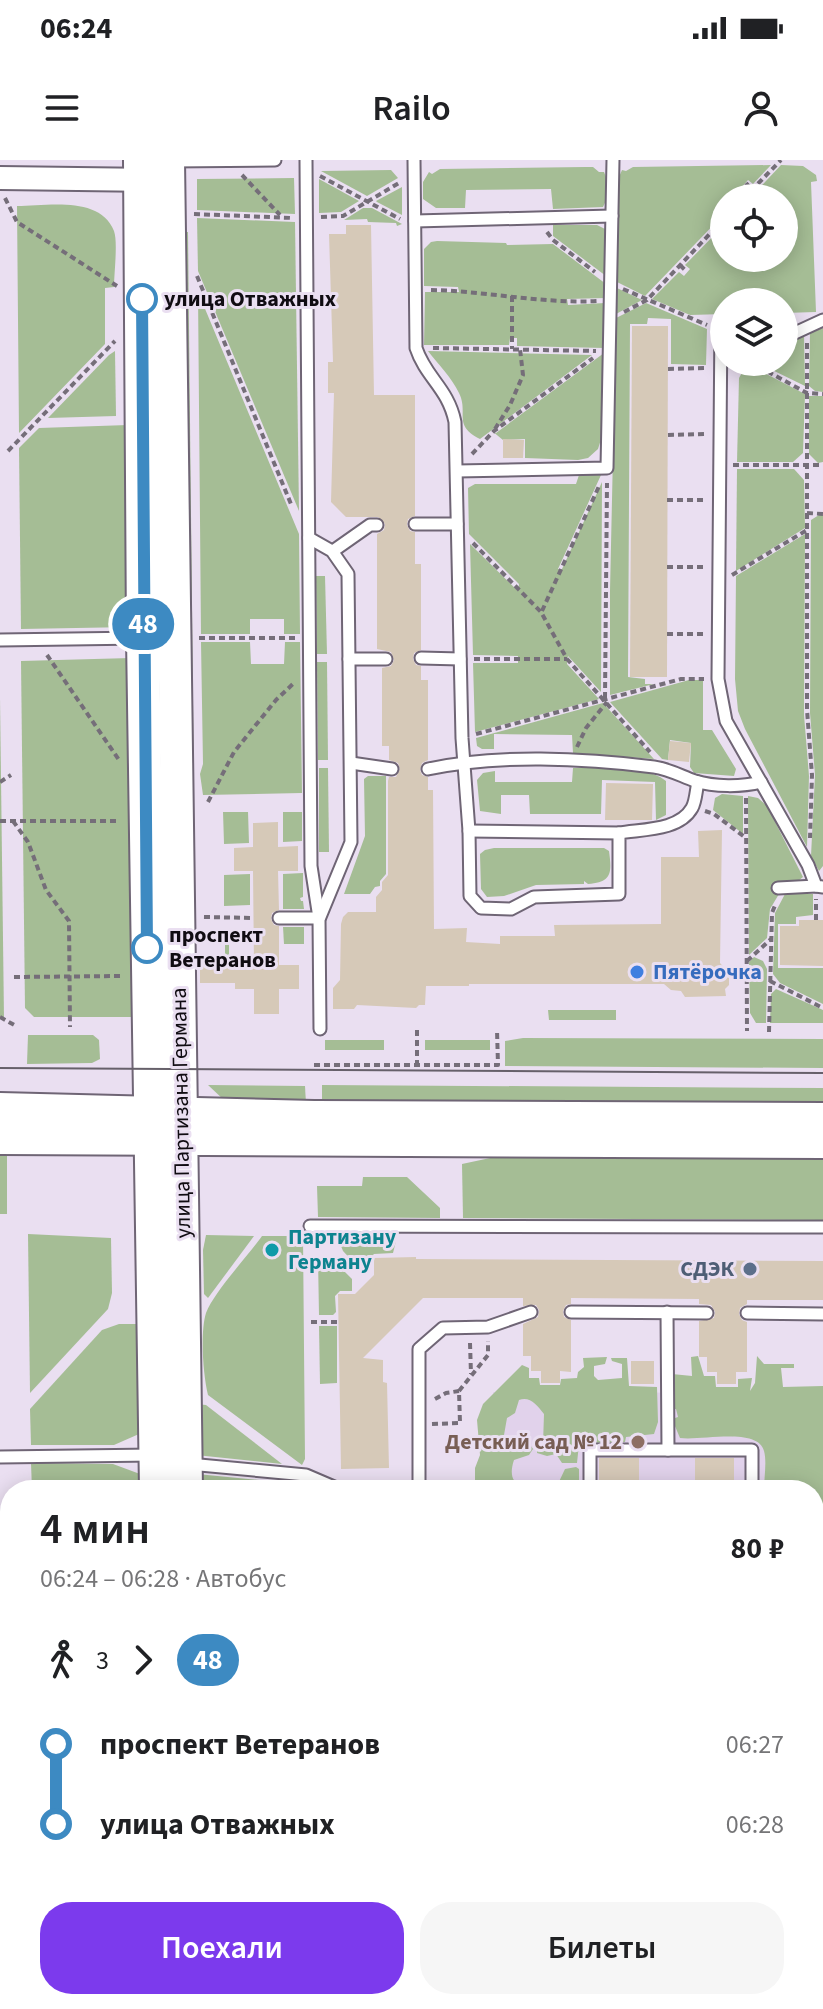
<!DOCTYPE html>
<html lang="ru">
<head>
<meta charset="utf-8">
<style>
  :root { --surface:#fff; --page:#f6f6f6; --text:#202124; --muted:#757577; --accent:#7c3aed }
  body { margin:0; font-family:"Source Sans 3",sans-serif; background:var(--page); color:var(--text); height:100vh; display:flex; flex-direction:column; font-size:30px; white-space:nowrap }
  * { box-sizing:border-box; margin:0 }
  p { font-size:26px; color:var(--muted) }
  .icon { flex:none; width:44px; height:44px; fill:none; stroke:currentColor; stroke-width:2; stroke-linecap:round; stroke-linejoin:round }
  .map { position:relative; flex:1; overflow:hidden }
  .drawer { position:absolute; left:0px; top:1320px; width:824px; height:530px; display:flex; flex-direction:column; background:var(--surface); border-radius:32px 32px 0 0; box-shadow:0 4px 20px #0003 }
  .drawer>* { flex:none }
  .badge { padding:0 16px; border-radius:26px; font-size:28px; line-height:52px }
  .buttons { position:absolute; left:710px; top:24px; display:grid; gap:16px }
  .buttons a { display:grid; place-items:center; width:88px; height:88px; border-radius:50%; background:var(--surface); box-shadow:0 4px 20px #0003; font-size:40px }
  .map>.badge { position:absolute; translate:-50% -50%; box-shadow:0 0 0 4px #fff }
  .legs { display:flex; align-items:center; gap:12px; height:88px; padding:0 40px; font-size:26px }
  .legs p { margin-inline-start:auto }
  .head { display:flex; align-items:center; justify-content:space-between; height:136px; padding:0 40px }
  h1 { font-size:44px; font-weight:600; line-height:60px }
  .primary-button { display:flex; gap:16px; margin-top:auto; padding:16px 40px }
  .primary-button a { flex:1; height:92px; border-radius:32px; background:var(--accent); color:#fff; font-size:32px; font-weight:600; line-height:92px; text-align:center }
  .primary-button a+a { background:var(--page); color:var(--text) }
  ul { padding:0 40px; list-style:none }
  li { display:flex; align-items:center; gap:28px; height:80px; font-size:30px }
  li i { display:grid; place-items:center; width:12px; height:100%; margin:0 10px; background:currentColor }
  li i::after { content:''; width:20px; height:20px; margin:-10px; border:6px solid; border-radius:50%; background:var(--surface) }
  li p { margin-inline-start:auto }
  li:first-child i { background:linear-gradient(#0000 50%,currentColor 0) }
  li:last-child i { background:linear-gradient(currentColor 50%,#0000 0) }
  .status { display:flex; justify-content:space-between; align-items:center; height:56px; padding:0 40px; background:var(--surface); direction:ltr }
  .status svg { height:22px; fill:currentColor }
  header { display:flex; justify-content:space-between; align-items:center; height:104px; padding:0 40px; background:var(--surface); font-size:36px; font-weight:600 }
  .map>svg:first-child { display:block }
</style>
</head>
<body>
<div class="status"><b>06:24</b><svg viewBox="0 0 49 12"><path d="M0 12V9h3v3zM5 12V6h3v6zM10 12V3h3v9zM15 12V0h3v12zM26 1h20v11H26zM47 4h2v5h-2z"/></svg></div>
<header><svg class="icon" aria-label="menu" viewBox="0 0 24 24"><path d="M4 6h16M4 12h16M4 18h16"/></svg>Railo<svg class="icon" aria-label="person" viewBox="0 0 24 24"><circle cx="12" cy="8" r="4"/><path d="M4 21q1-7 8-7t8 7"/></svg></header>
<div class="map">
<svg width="823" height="1849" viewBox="0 0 823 1849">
  <rect width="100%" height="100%" fill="#eadff1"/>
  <path fill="#e1d2eb" d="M 493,1232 L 782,1233 L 784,1330 L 495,1330 Z"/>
  <g fill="#a5bd95">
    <path d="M 771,5 L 753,24 L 748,20 L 742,27 L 746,31 L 740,38 L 724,38 L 724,54 L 645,136 L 617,122 L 619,17 L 622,10 L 626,11 L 633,7 Z"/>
    <path d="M 781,5 L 803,6 L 816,15 L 817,21 L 811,22 L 816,152 L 784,153 L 784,142 L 724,142 L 724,154 L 690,155 L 652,139 L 679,112 L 684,116 L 690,109 L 685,105 L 724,65 L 724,98 L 784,98 L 784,38 L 750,38 Z"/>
    <path d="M 585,7 L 593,7 L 599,12 L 604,12 C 609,23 609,37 603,47 L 553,49 L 551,29 L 466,30 L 465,48 L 436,48 L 423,39 L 423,22 L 429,12 L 432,14 L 440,9 Z"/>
    <path d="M 391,10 L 398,18 L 367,36 L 321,11 Z"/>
    <path d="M 294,18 L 295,54 L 197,50 L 197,19 Z"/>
    <path d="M 319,19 L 359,41 L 341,52 L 319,53 Z"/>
    <path d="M 402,27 L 402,55 L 377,42 L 376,41 Z"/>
    <path d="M 17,46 C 46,46 100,35 114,71 C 118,82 114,114 114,127 L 105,128 L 105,184 L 19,273 Z"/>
    <path d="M 363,48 L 372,48 L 402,64 L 397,66 L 396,63 L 368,62 L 367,59 L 344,60 Z"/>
    <path d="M 197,58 L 295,62 L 299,351 L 198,111 Z"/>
    <path d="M 553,65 L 597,65 L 605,69 L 606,116 L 553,76 Z"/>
    <path d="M 183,72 L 188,72 L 194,636 L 190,635 Z"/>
    <path d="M 437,81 L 506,83 L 507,85 L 553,84 L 606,124 L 606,138 L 567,139 L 568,145 L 605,143 L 604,188 L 517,186 L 517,178 L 510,178 L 509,185 L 424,185 L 425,132 L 459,132 L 458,127 L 424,126 L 424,89 L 431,82 Z"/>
    <path d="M 617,128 L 642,140 L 616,154 Z"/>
    <path d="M 198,132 L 299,374 L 300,474 L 284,474 L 284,459 L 250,459 L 250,474 L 201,474 Z"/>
    <path d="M 646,143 L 707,169 L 706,205 L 671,204 L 671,159 L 648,158 L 647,164 L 630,164 L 628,517 L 645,519 L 645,524 L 654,524 L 610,535 L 610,431 L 616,158 Z"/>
    <path d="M 823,168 L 823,232 L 815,231 L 809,226 L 810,173 Z"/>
    <path d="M 804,175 L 805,226 L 756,202 L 784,202 L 784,184 Z"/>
    <path d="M 115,191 L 116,256 L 48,258 L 109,195 Z"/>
    <path d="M 428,191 L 592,195 L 480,279 C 452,265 469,253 459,233 C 452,218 438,204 428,191 Z"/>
    <path d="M 604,193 L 602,276 L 598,289 L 588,298 L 578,300 L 525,298 L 525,279 L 503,280 L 492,271 L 496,273 Z"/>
    <path d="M 747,204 L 805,234 L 803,293 L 793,302 L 737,302 L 739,218 Z"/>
    <path d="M 809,236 L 823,236 L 823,302 L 818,303 L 809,294 Z"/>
    <path d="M 128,265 L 131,467 L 21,469 L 19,288 L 39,268 Z"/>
    <path d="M 737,309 L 794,309 L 804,320 L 805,368 L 736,411 Z"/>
    <path d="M 579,315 L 601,315 L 558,409 L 562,409 L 602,322 L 601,532 L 568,496 L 567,504 L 599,539 L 475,572 L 473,503 L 518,503 L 518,496 L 473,495 L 470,384 L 518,431 L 519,424 L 469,374 L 468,328 L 475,324 L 576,324 Z"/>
    <path d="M 819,355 L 823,355 L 823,706 L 819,711 L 811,696 L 815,615 L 810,553 L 811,360 Z"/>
    <path d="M 805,374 L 804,555 L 809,616 L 807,687 L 745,569 L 738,551 L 735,519 L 736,416 Z"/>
    <path d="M 316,416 L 325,416 L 327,494 L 317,494 Z"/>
    <path d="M 201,482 L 250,482 L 251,504 L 284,504 L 285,482 L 300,482 L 302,633 L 203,635 L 200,614 L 203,604 Z"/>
    <path d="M 131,498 L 135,857 L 34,857 L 25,848 L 21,501 Z"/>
    <path d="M 317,502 L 327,502 L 328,600 L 318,600 Z"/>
    <path d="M 689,520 L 703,520 L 703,570 L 712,570 L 736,609 L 734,616 L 694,613 L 690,607 L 691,583 L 670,580 L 668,600 L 662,599 L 610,542 Z"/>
    <path d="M 0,538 L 4,859 L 0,859 Z"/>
    <path d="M 603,543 L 654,599 L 573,593 L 572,575 L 494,574 L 494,589 L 482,589 L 477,586 L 476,578 Z"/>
    <path d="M 319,608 L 328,608 L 329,692 L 319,692 Z"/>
    <path d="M 573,608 C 598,608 647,605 666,621 L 666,655 L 656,660 L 655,622 L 602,620 L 601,654 L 530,654 L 529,635 L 501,635 L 501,654 L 480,651 L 477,620 L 483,613 L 495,611 L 495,622 L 572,622 Z"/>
    <path d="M 368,616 L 386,616 L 386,714 L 380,721 L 380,726 L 375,727 L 370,734 L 344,734 L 365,676 L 364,619 Z"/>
    <path d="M 722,634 L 743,636 L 743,674 L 713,650 L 715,638 Z"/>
    <path d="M 748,636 L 758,638 L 767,646 L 803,717 L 798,721 L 776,723 L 776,733 L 779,734 L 770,749 L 767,778 L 749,795 Z"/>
    <path d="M 223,652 L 248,652 L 249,683 L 224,684 Z"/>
    <path d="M 283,652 L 302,652 L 302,681 L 283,682 Z"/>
    <path d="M 494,688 L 604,688 L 609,691 C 612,713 612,722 588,724 L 584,721 L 584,724 L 536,725 L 504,736 L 487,737 L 481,729 L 480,694 L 485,690 Z"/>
    <path d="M 303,713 L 303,737 L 300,738 L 301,741 L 303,741 L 304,749 L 283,749 L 283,714 Z"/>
    <path d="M 250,714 L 250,745 L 224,746 L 224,715 Z"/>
    <path d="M 785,734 L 813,734 L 813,755 L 796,757 L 796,764 L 778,764 L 778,808 L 823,808 L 823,844 L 780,823 L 773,814 L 775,753 Z"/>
    <path d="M 283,767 L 304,767 L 304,784 L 284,784 Z"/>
    <path d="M 254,772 L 254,778 L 229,778 L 229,803 L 235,804 L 235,807 L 225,807 L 225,773 Z"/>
    <path d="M 754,797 L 763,801 L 767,809 L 766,863 L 756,863 L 750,853 L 749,802 Z"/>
    <path d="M 776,829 L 823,850 L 823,863 L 770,863 L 771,834 Z"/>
    <path d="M 548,850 L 616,850 L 616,860 L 549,860 Z"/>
    <path d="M 28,875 L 93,875 L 99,880 L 100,899 L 92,903 L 27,904 Z"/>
    <path d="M 523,878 L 823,879 L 823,908 L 505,906 L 505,881 Z"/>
    <rect x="325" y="880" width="59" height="10"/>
    <rect x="425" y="880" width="65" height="10"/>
    <path d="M 208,925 L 305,926 L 306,944 L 225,941 Z"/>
    <path d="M 322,925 L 823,928 L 823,946 L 322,944 Z"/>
    <rect x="0" y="991" width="7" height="63"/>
    <path d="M 514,993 L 823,994 L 823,1060 L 463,1058 L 462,1004 Z"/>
    <path d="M 363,1017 L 407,1017 L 440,1048 L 440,1058 L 318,1057 L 317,1026 L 362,1026 Z"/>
    <path d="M 28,1074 L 111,1078 L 112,1133 L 108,1149 L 30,1233 Z"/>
    <path d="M 206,1075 L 254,1076 L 208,1138 L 204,1134 L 203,1090 Z"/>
    <path d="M 262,1076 L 303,1076 L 305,1299 L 302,1305 L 208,1235 C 203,1215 200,1172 206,1153 C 214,1132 248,1096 262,1076 Z"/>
    <path d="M 339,1081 L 396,1081 L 393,1093 L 374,1094 L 369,1099 L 370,1110 L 361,1110 L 343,1091 Z"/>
    <path d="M 318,1098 L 332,1099 L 352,1119 L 352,1131 L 340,1131 L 335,1136 L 336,1152 L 333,1155 L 319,1155 Z"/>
    <path d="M 119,1164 L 138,1164 L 139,1274 L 114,1285 L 31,1285 L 30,1249 L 102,1170 Z"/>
    <path d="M 319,1166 L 337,1166 L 337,1223 L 320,1224 Z"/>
    <path d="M 698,1196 L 704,1216 L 715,1216 L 716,1227 L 738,1227 L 738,1219 L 752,1218 L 750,1231 L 755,1223 L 757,1196 L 764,1204 L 794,1204 L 794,1208 L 781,1208 L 783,1227 L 823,1226 L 823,1458 L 814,1454 L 814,1330 L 764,1330 C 764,1318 767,1302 764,1291 C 758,1267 701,1281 680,1278 L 672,1259 L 678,1257 L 676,1249 L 670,1250 L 672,1214 L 692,1216 L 691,1197 Z"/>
    <path d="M 607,1197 L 605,1204 L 594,1206 L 594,1216 L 598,1220 L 622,1218 L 622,1204 L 612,1201 L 611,1198 L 627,1198 L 629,1226 L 657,1227 L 658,1262 L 654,1274 L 626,1277 L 625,1282 L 588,1283 L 586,1280 L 579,1284 L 577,1303 L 562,1303 L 556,1294 L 547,1296 L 537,1293 L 537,1287 L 543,1284 L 544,1254 C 537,1245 530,1236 519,1240 L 515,1253 L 507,1258 L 504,1275 L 511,1285 L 531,1286 L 533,1289 L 529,1295 L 514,1300 C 503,1333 535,1328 556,1328 L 565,1309 L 576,1307 L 579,1309 L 579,1330 L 475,1330 L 475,1308 L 480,1295 L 477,1260 L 483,1244 L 522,1205 L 529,1208 L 529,1218 L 539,1218 L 540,1225 L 560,1225 L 561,1219 L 577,1218 L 578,1212 L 584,1207 L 583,1198 Z"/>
    <path d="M 196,1244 L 206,1245 L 282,1304 L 196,1295 Z"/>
    <path d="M 31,1303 L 113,1304 L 140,1314 L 140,1330 L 32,1330 Z"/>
    <path d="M 197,1314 L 300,1324 L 305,1330 L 197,1330 Z"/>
    <rect x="41" y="1840" width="107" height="9"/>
    <rect x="205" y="1840" width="106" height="9"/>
  </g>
  <g fill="#d6c9b8">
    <path d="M 346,65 L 371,65 L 374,235 L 415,235 L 415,356 L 408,359 L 407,365 L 410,371 L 415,372 L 415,404 L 421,404 L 421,490 L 414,493 L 413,499 L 416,505 L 421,506 L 421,520 L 428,520 L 428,600 L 422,603 L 420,610 L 422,615 L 428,617 L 428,630 L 433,630 L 434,769 L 467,768 L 466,782 L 500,784 L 500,776 L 555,776 L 554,765 L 661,764 L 661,697 L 699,697 L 698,671 L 722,670 L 720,803 L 729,813 L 729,825 L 725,829 L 726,836 L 685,837 L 681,831 L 671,830 L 664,824 L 469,824 L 469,826 L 426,826 L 425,845 L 419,845 L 416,848 L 357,845 L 354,849 L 333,849 L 333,828 L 340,820 L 341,764 L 343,757 L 348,752 L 376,752 L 376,737 L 382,730 L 382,722 L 388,715 L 388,621 L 389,617 L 396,617 L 400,609 L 398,603 L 389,600 L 389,586 L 382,586 L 382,508 L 391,506 L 394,500 L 391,492 L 377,489 L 377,374 L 384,370 L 385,364 L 378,357 L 346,357 L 331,342 L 334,233 L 328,233 L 328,202 L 333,202 L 329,74 L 346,74 Z"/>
    <path d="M 632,166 L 668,166 L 667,517 L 630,517 Z"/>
    <path d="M 503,279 L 524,280 L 523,298 L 503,298 Z"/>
    <path d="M 670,581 L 691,583 L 689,602 L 668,600 Z"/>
    <path d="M 606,623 L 653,624 L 652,660 L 605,660 Z"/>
    <path d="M 278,662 L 278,687 L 298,686 L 298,711 L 278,711 L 279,750 L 272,753 L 271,759 L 274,765 L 279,766 L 279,805 L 299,805 L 299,829 L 279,829 L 279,854 L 254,854 L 254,829 L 235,829 L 235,823 L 200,823 L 200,805 L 254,805 L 253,711 L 234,711 L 234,688 L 253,687 L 253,663 Z"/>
    <path d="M 799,760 L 823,760 L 823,806 L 780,805 L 780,766 L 799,766 Z"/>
    <path d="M 416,1097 L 416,1099 L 823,1101 L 823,1140 L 747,1140 L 747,1144 L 740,1148 L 739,1154 L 742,1160 L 747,1162 L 747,1212 L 736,1212 L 736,1224 L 717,1224 L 717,1212 L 707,1212 L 707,1197 L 699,1197 L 699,1161 L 714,1158 L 715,1152 L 711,1145 L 699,1144 L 699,1139 L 571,1138 L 571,1144 L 566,1145 L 563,1151 L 564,1157 L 571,1160 L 571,1212 L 560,1211 L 560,1223 L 541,1223 L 541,1211 L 531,1211 L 531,1196 L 523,1196 L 523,1164 L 538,1157 L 539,1150 L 536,1145 L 523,1146 L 523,1138 L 423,1138 L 363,1198 L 383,1200 L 383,1222 L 387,1223 L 389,1308 L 341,1309 L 338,1134 L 355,1134 L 374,1115 L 374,1098 Z"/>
    <rect x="631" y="1201" width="23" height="23"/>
    <rect x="599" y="1298" width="40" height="32"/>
    <rect x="695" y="1298" width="39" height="32"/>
  </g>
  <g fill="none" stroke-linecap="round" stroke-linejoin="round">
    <defs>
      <g id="service">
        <path d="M 306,0 L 311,706 L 319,758 L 320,869"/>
        <path d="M 414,0 L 416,188 C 426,218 448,228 455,262 L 462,578 L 469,671 L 470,736 L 481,748 L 511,749 L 534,737 L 619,734 L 619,673 C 642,669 679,671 692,648 C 696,641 696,630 698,622"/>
        <path d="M 171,1 L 275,0"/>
        <path d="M 415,61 L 612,56"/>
        <path d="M 721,160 L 718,519 L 726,561 L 808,705 L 816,726 L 823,727"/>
        <path d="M 784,178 L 823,160"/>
        <path d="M 457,311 L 607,308 L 613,0"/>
        <path d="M 415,364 L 457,364"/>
        <path d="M 309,378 L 332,391 L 348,414 L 351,682 L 320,757"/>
        <path d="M 333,391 L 370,365 L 377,365"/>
        <path d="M 0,480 L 141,478"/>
        <path d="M 421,498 L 460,499"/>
        <path d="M 349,499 L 386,499"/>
        <path d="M 351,603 L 392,609"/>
        <path d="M 428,609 C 497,594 584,598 654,607 C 669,609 681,616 695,621 C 714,627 742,627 761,622"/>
        <path d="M 469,671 L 619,673"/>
        <path d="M 778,728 L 816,726"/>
        <path d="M 279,758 L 319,758"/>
        <path d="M 310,1066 L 823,1067"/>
        <path d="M 571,1152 L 707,1153"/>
        <path d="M 747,1153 L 823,1154"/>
        <path d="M 668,1290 L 752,1290 L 752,1330"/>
        <path d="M 0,1297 L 153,1295"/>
        <path d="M 189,1304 L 306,1315 L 341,1330"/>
        <path d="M 419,1330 L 419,1189 L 443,1168 L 488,1167 L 531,1152"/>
        <path d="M 590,1330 L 590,1290 L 668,1290 L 667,1152"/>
        <path d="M 422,1840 L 422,1849"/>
        <path d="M 750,1840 L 758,1849"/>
        <path d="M 709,1849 L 713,1840"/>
      </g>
      <path id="minor" d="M 0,18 L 155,20"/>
      <g id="secondary">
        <path d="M 140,0 L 143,478 L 156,1330"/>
        <path d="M 168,0 L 186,1330"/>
        <path d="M 0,949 L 314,957 L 823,959"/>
        <path d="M 0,978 L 823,982"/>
        <path d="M 162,1840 L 162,1849"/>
        <path d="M 192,1840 L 192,1849"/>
      </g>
    </defs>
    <use href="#service" stroke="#6f6575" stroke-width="15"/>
    <use href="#minor" stroke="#6f6575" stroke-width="26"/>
    <use href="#secondary" stroke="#6f6575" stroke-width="36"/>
    <g stroke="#756e79" stroke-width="4" stroke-dasharray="6 4" stroke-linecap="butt">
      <path d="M 242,15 L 280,55"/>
      <path d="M 320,16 L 400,59"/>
      <path d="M 746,23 L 752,30"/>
      <path d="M 5,38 L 17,62 L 117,126"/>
      <path d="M 744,38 L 781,0"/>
      <path d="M 194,54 L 293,58"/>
      <path d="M 321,57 L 343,56 L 399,23"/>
      <path d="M 547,72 L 553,80 L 595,112"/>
      <path d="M 680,105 L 687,112"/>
      <path d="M 197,116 L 291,344"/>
      <path d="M 623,129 L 707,165"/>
      <path d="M 431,130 C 486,131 542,144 597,141"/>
      <path d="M 512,136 L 512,189"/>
      <path d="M 624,152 L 647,140 L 724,59"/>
      <path d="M 807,183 L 807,550 L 812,615 L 810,678"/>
      <path d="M 433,188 L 596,191"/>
      <path d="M 750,202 L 807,233 L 823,234"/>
      <path d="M 668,209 L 706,208"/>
      <path d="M 495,269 L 510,245 L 523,215 L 520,189"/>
      <path d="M 668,275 L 705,274"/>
      <path d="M 8,291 L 115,181"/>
      <path d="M 472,294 L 494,271 L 593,198"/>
      <path d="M 733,305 L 823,305"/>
      <path d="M 667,340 L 705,340"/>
      <path d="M 807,353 L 823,354"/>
      <path d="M 473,383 L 541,452 L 567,499 L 650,592"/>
      <path d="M 667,407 L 705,407"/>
      <path d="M 732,415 L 807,370"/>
      <path d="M 542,451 L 600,324"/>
      <path d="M 667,474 L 704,474"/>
      <path d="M 199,478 L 295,478"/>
      <path d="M 47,495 L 119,600"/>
      <path d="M 474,499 L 567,499"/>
      <path d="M 605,538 L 607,323"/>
      <path d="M 476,574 L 681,519 L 704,519"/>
      <path d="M 577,587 L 586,568 L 607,542"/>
      <path d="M 0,622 L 11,615"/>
      <path d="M 746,638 L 747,871"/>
      <path d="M 208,642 L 234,592 L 276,540 L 295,522"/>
      <path d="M 705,651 L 714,654 L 746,678"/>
      <path d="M 0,661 L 120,661"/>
      <path d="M 13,661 L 28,682 L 46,730 L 69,761 L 70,867"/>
      <path d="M 204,757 L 254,758"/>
      <path d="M 816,760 L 816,739"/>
      <path d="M 747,801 L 771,779"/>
      <path d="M 14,817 L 122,816"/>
      <path d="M 770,821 L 823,848"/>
      <path d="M 0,857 L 16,866"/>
      <path d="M 417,870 L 417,905"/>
      <path d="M 769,872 L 772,753 L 776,743"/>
      <path d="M 314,905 L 498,905 L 497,870"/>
      <path d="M 311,1162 L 338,1162"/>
      <path d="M 470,1183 L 471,1214"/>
      <path d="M 435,1239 L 446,1233 L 459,1231"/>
      <path d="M 432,1264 L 460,1263 L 459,1231 L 488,1195 L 488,1181"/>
      <path d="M 814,1454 L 823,1456"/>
      <path d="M 814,1834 L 823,1826"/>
      <path d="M 478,1840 L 495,1849"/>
      <path d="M 797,1849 L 807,1840"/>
    </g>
    <use href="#service" stroke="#fff" stroke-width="11"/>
    <use href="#minor" stroke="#fff" stroke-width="22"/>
    <use href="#secondary" stroke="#fff" stroke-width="32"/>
    <path stroke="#66606a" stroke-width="2" d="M 0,908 L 823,913"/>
  </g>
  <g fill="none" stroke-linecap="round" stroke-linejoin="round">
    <defs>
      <path id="line-1" d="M 142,139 L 147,788"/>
    </defs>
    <use href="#line-1" stroke="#fff" stroke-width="18"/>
    <use href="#line-1" stroke="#3d8ac2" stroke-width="12"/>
  </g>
  <g fill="#fff" stroke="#3d8ac2" stroke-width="4">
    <circle cx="142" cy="139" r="14"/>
    <circle cx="147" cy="788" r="14"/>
  </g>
  <circle fill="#3f7fe0" stroke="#eadff1" stroke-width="3" cx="637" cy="812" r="8"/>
  <circle fill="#0f9aa8" stroke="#eadff1" stroke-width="3" cx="272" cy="1090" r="8"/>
  <circle fill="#5c6f8a" stroke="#eadff1" stroke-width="3" cx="750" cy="1109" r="8"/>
  <circle fill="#8d6e63" stroke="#eadff1" stroke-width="3" cx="638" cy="1282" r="8"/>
  <g text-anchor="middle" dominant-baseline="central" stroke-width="6" stroke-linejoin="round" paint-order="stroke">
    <g font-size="22" font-weight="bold" fill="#100c12" stroke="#eadff1" text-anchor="start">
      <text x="164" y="139">улица Отважных</text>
      <text x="169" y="775">проспект<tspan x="169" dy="25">Ветеранов</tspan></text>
    </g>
    <g font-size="22" font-weight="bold" fill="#366cbe" stroke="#eadff1" text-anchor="start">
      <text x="653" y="812">Пятёрочка</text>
    </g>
    <g font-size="22" fill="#100c12" stroke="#eadff1">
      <text transform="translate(181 953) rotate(-91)">улица Партизана Германа</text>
    </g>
    <g font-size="22" font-weight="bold" fill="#0d838f" stroke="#eadff1" text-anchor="start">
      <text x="288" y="1077">Партизану<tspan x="288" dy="25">Герману</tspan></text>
    </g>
    <g font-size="22" font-weight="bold" fill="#4e5e75" stroke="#eadff1" text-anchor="end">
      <text x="734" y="1109">СДЭК</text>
    </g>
    <g font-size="22" font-weight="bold" fill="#785e54" stroke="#eadff1" text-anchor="end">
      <text x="622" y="1282">Детский сад № 12</text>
    </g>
  </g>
</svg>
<div class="buttons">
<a><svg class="icon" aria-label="locate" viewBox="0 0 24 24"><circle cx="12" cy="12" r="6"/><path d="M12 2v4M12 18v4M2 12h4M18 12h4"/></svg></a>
<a><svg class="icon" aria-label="layers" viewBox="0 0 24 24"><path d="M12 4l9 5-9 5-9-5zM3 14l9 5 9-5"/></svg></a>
</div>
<b class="badge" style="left:143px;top:464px;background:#3d8ac2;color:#fff">48</b>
<section class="drawer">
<div class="head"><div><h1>4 мин</h1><p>06:24 – 06:28 · Автобус</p></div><b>80 ₽</b></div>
<div class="legs"><svg class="icon" aria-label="walk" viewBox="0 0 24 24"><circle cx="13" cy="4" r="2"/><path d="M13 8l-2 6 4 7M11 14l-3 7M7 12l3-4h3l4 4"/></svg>3<svg class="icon" aria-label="forward" viewBox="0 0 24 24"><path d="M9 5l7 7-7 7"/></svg><b class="badge" style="background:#3d8ac2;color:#fff">48</b></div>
<ul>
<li><i style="color:#3d8ac2"></i><b>проспект Ветеранов</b><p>06:27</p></li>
<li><i style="color:#3d8ac2"></i><b>улица Отважных</b><p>06:28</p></li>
</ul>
<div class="primary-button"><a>Поехали</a><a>Билеты</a></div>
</section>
</div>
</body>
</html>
